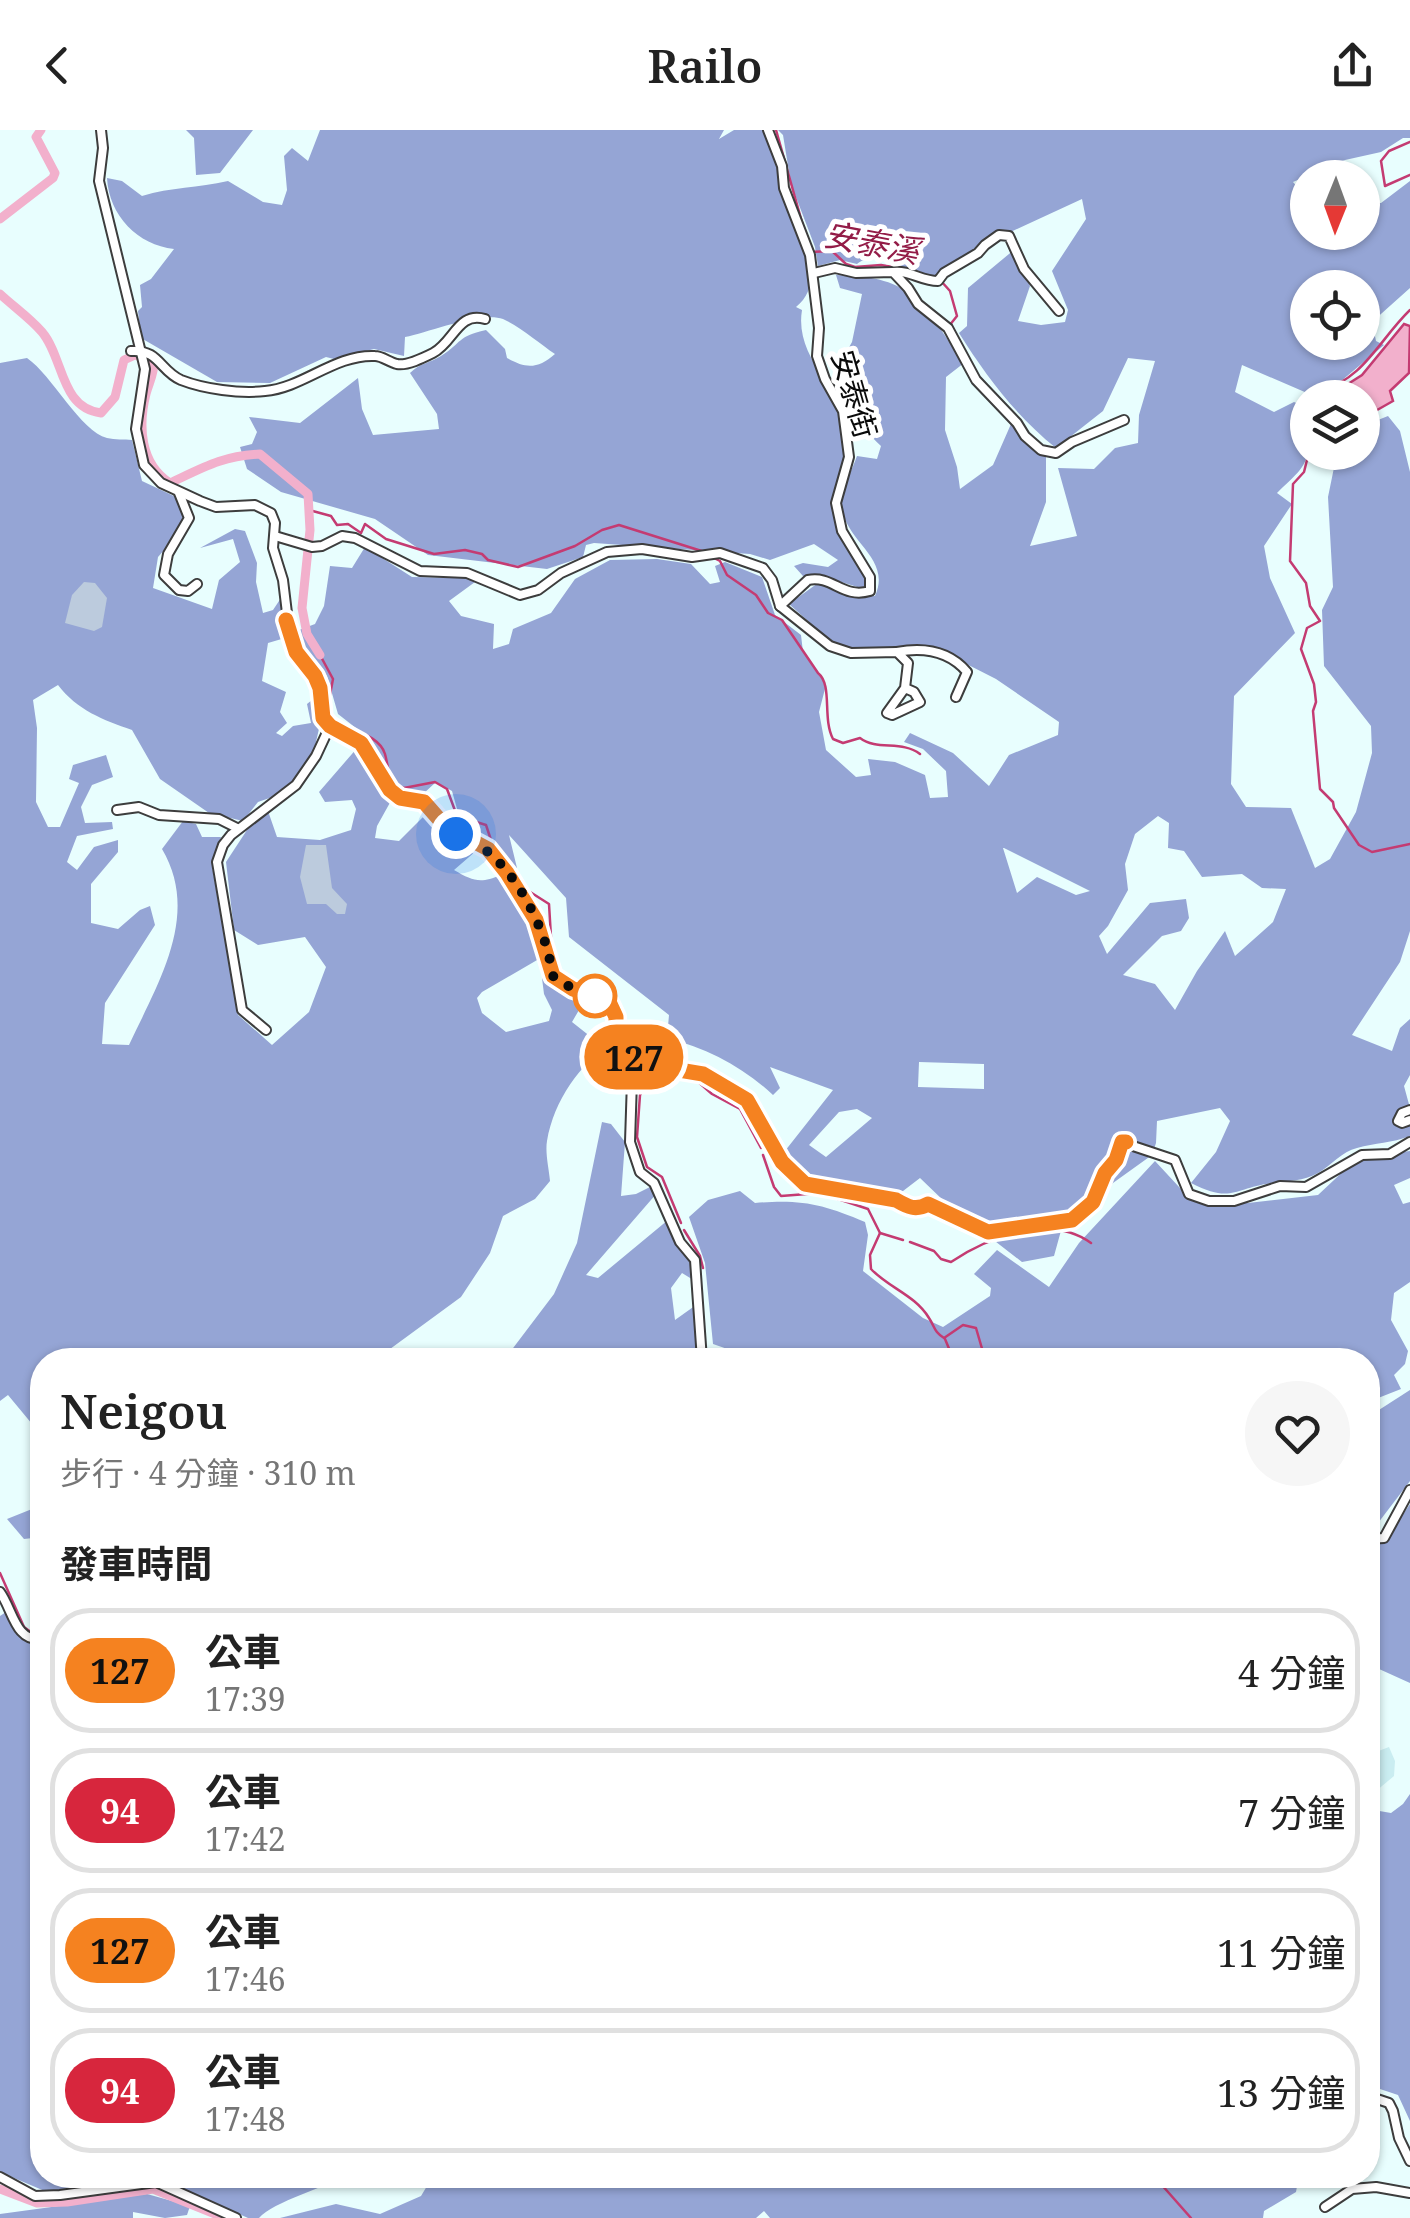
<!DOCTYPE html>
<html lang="zh-TW">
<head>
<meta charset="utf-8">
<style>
  :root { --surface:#fff; --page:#f6f6f6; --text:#222; --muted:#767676; --line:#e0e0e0 }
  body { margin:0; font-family:"Noto Serif","Noto Sans TC",serif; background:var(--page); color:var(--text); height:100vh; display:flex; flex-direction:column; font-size:38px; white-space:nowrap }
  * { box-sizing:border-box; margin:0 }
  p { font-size:32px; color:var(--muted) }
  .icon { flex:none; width:55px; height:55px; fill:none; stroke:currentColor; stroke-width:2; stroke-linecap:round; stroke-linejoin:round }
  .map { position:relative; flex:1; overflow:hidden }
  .panel { position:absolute; left:30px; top:1218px; width:1350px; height:840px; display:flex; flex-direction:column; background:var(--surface); border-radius:40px; box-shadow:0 2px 8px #0004 }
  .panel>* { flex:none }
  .badge { padding:0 20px; border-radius:32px; font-size:35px; line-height:65px }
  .needle { width:65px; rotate:181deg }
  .tools { position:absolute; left:1290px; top:30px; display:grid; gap:20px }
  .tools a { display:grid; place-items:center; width:90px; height:90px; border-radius:50%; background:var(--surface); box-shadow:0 2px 8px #0004; font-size:50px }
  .you { position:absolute; width:50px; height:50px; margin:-25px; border:8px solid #fff; border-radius:50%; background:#1a73e8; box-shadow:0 0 0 15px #1a73e833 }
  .map>.badge { position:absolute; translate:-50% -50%; box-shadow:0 0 0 5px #fff }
  h2 { padding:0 30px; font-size:38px; line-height:90px }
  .round { display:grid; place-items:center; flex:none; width:105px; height:105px; border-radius:52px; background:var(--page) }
  .headline { display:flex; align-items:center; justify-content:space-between; height:170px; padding:0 30px }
  h1 { font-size:48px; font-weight:600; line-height:75px }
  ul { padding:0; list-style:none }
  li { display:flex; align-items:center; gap:30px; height:125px; margin:0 20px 15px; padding:0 10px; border:5px solid var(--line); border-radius:40px }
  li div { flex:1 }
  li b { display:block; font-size:38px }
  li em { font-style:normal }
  li .badge { min-width:110px; font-weight:700; text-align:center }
  header { display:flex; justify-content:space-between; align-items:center; height:130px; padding:0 30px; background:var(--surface); font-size:45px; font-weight:600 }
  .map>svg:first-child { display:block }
</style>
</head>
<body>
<header><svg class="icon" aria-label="back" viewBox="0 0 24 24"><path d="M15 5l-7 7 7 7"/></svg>Railo<svg class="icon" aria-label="share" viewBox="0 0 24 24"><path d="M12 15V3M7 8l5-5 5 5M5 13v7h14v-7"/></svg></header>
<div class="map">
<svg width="1410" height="2088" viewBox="0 0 1410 2088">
  <rect width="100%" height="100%" fill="#e8fefe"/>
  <path fill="#caedf1" d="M 1389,1617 L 1395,1631 L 1394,1646 L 1376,1661 L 1377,1671 L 1370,1681 L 1368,1625 Z"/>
  <g fill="#95a5d5" fill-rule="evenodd">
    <path d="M 186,0 L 253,0 L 220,43 L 196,45 L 194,8 Z"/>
    <path d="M 320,0 L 724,0 L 719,9 L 734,0 L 766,0 C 775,20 776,41 783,61 C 794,94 832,148 796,177 L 802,180 C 794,228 842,258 846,303 C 852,357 804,383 865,432 L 867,460 L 819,445 L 803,446 L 794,436 L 803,433 L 828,437 L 838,430 L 814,414 L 770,430 L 750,424 L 594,413 L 586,415 L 583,427 L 547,439 L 428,425 L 375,389 L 281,362 L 247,339 L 240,317 L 252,314 L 257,302 L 249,287 L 300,293 L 358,248 L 362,279 L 373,305 L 439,299 L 437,284 L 410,243 C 420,233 430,233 441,226 C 463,212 456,207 486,200 L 505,219 L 507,228 C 526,239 538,239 555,224 C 540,214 521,197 503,189 C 481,181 430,202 405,207 L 404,226 L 374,219 L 334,229 L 326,227 L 270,253 L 217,252 L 141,208 L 138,181 L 142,177 L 140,155 L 151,149 L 174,119 C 138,115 109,86 107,48 L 122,51 L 142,66 C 171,57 198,58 228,51 L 263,72 L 282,75 L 287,60 L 284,26 L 292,18 L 308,31 Z"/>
    <path d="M 778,0 L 1410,0 L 1410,8 L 1403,8 L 1381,22 L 1345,30 L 1293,52 L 1307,68 L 1308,102 L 1362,102 L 1363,73 L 1381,73 L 1410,51 L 1410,158 L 1372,192 L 1376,211 L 1384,215 L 1334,257 L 1314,266 L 1242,235 L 1235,262 L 1274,282 L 1294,272 L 1307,278 L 1307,287 L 1298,300 C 1320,329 1298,342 1277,363 L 1292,374 L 1264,416 L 1270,448 L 1295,503 L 1234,566 L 1231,654 L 1246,677 L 1291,678 L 1315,738 L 1330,729 L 1356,682 L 1372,623 L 1371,596 L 1324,536 L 1322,480 L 1333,457 L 1328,367 L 1337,323 L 1362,322 L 1363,296 L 1388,286 L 1400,301 L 1410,342 L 1410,801 L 1400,832 L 1352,905 L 1392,921 L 1400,898 L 1410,889 L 1410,945 L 1404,956 L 1410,978 L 1410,1006 C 1392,1013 1375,1013 1357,1018 C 1342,1021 1331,1036 1318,1043 C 1303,1051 1289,1051 1272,1053 C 1234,1058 1232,1074 1191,1053 L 1216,1022 L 1230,991 L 1220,978 L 1157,991 L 1156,1013 L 1152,1025 L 1106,1058 L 1062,1097 L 1054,1126 L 1022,1132 L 946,1073 L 920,1048 L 890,1071 L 837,1062 L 781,1026 L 833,960 L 770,937 L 780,958 L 773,965 C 743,937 707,918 667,908 L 669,885 L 569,807 L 566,768 L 509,705 L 517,738 L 512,741 L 481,706 L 461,693 L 452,661 L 436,652 L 422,665 L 399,656 L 370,609 L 338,584 L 327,546 L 308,524 L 299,500 L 315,494 L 324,476 L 330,436 L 352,438 L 365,417 L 412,447 L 469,448 L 475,452 L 449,471 L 461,486 L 494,494 L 493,519 L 509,514 L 513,499 L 551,483 L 575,449 L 610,430 L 657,429 L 691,434 L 710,454 L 720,452 L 715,436 L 725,432 L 762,447 L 775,485 L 801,505 L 803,522 L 826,555 L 819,582 L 826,620 L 856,647 L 871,645 L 868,629 L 895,632 L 925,645 L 930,668 L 948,667 L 946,641 L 923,619 L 904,612 L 910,603 L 953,623 L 989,656 L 1009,625 L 1058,605 L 1059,592 L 996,549 L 939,520 L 850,520 L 828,509 L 789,474 L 818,453 L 851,466 L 875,466 C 893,426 841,411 842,372 C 842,358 852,340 857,326 L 877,329 L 881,316 C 858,295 850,273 833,246 L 852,212 L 862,164 L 840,158 L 836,145 C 916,146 922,174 964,233 L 946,247 L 945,300 L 957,337 L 960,359 L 993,335 L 1011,294 L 1046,324 L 1046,372 L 1030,416 L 1077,406 L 1058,338 L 1094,339 L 1115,318 L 1138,313 L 1139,285 L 1155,231 L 1128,228 L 1103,281 L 1056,318 C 1016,286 986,246 959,203 L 967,196 L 968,158 L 1015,119 L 1030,156 L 1018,191 L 1041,195 L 1065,192 L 1068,180 L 1052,141 L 1086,89 L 1082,69 L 1006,104 L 934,148 L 910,137 L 897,139 L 896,134 C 884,127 868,125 857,134 L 840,130 L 818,136 L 815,117 L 791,54 L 783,5 ZM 1308,158 L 1362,158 L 1362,212 L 1308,212 ZM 1158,686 L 1169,693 L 1168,718 L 1184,721 L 1202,747 L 1242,744 L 1262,758 L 1286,759 L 1273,792 L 1235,826 L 1225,801 L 1197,841 L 1175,880 L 1155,854 L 1123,845 L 1162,806 L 1181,801 L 1189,788 L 1186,769 L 1150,773 L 1107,824 L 1099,806 L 1108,796 L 1128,760 L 1125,734 L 1135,704 ZM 1003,718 L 1004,718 L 1090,761 L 1076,765 L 1037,747 L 1017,763 ZM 919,932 L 984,934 L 984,959 L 918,957 ZM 857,979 L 872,988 L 826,1027 L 809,1015 L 839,982 Z"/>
    <path d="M 27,228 C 52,245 81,302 107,308 C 115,310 124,309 132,310 L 142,351 L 178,368 L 186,395 L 158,427 L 153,458 L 212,479 L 219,450 L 240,432 L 233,409 L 200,418 L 235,399 L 245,401 L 257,433 L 256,452 L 263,483 L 273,480 L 281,468 L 285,508 L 268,513 L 262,551 L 286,562 L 280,582 L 287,593 L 276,603 L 282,606 L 293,596 L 311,593 L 307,574 L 317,566 L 321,590 L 313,625 L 284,663 L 258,672 L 243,691 L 209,683 L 160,649 L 132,600 C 103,590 77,580 58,555 L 33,570 L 37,598 L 36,672 L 48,697 L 60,697 L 79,653 L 69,649 L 73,635 L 106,625 L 113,647 L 92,655 L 81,677 L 85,693 L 112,692 L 113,699 L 77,706 L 67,732 L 77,740 L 94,717 L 118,710 L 118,722 L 91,754 L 91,793 L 118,799 L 140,780 L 150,776 L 155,795 L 105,873 L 102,914 L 129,915 C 158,853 201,785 162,719 L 183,691 L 196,694 L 202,707 L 221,707 L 212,736 L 238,885 L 272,915 L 309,882 L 326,837 L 305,807 L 258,815 L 234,800 L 226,732 L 247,700 L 268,681 L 277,707 L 320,710 L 351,700 L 356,679 L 352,670 L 325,672 L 319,662 L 358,617 L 379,645 L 392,669 L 377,696 L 375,708 L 399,711 L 428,682 L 449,705 L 476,721 L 454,740 C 473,751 480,754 501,745 L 528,789 L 544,826 L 482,862 L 477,868 L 482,883 L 506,902 L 549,891 L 552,880 L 544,864 L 542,848 L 592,872 L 579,880 L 572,892 L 596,911 L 608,903 L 605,883 L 610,887 L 613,911 C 580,934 554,970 547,1011 C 545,1023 549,1039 550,1051 L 535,1069 L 503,1086 L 490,1123 L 461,1167 L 375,1230 L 42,1230 L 42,1306 L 8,1265 L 0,1271 L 0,233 Z"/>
    <path d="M 602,992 L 611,994 L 625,1012 L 621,1066 L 636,1064 L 652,1056 L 657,1063 L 586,1145 L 598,1148 L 668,1090 L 694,1136 L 695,1151 L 682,1143 L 671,1158 L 675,1190 L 696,1175 L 699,1230 L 504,1230 L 554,1164 L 577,1113 Z"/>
    <path d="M 1410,1021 L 1410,1048 L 1394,1055 L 1403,1074 L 1410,1072 L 1410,1152 L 1394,1163 L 1391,1190 L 1408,1221 L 1405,1234 L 1394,1245 L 1401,1259 L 1368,1272 L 1368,1230 L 759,1230 L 713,1214 L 705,1133 L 689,1087 L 708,1070 L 740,1061 L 755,1073 C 801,1069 823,1074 865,1092 L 868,1105 L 863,1141 L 923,1188 L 943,1197 L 990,1166 L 991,1158 L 974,1144 L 997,1120 L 1049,1157 L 1079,1113 L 1155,1031 L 1192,1071 L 1248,1073 L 1318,1065 L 1350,1035 L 1376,1025 Z"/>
    <path d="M 1410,1260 L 1410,1351 L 1375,1397 L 1368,1399 L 1368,1287 Z"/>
    <path d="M 1410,1374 L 1410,1553 L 1368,1534 L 1368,1415 L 1385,1411 Z"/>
    <path d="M 42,1375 L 42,1407 L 24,1409 L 7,1389 Z"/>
    <path d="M 6,1482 L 15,1502 L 35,1517 L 42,1516 L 42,2045 L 145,2045 L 47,2062 L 0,2042 L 0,1486 Z"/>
    <path d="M 1410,1664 L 1410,1991 L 1398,1965 L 1368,1955 L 1368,1679 L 1391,1683 L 1403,1674 Z"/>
    <path d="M 180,2045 L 350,2045 C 327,2056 273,2072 259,2088 L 248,2088 L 180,2057 L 183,2051 Z"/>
    <path d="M 422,2045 L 1299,2045 L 1296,2062 L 1264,2081 L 1263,2088 L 770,2088 L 764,2081 L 756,2088 L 280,2088 L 336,2074 L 380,2084 L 421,2066 L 427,2056 Z"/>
    <path d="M 147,2064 L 190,2076 L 187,2085 L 165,2088 L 133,2082 L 133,2088 L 0,2088 L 0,2084 Z"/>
  </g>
  <g fill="#bccbdd">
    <path d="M 84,452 L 95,453 L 107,468 L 102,497 L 94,501 L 65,493 L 72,465 Z"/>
    <path d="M 306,715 L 326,715 L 332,758 L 347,774 L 345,784 L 337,784 L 326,774 L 307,774 L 300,747 Z"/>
  </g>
  <path fill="#f2b0cc" stroke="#c43b72" stroke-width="2.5" d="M 1404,194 L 1410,196 L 1409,243 L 1390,261 L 1393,271 L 1363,288 L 1362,268 L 1346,267 L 1340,259 L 1362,245 Z"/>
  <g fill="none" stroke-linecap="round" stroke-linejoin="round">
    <g stroke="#c43b72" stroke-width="2.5">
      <path d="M 776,0 L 807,110"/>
      <path d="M 1410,12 L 1389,21 L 1381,31 L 1385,56 L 1410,45"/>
      <path d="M 810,122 L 832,121 L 846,134 L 855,137 L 881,135 L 910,140"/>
      <path d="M 941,151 L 950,161 L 957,186 L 949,196"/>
      <path d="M 1315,268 L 1320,261 C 1364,249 1379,210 1410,180"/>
      <path d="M 1308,281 L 1300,292 L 1298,303 L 1308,316"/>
      <path d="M 1309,322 L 1304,342 L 1293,354 L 1290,431 L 1306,453 L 1310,476 L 1320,491 L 1307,498 L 1301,519 L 1314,554 L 1316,572 L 1313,581 L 1320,659 L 1333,672 L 1334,678 L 1359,715 L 1372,722 L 1410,714"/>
      <path d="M 309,380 L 331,386 L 337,395 L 348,394 L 361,403 L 365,394 L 386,409 L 434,424 L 465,420 L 482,424 L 488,430 L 518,437 L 575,416 L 602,400 L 619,395 L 708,423"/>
      <path d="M 714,428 L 720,431 L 727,445 L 756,465 L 768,483 L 782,490 L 818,543 C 833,555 822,588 833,609 L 843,613 L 860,608 C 877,621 902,610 920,624"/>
      <path d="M 320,525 L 333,549 L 328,575 L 333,589 C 348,600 379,604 385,624 C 388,635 388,644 393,655 L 404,658 L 435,652 L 447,659 L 457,686 L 486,695 L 493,716 L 508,730 L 515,746 L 527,760 L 549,774 L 551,807 L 548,815"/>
      <path d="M 543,829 C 538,845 555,858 569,865 C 579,869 593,865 601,873 C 614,886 609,906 612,920"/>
      <path d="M 618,927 L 651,948 L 678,944 L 696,950 L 712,964 L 740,979 L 761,1018"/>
      <path d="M 642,946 L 646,956 L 640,965 L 637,1007 L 647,1037 L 662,1047 L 681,1093"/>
      <path d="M 763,1025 L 774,1057 L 781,1066 L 820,1063 L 868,1079 L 880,1103 L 870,1125 L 871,1139 C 889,1158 915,1165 929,1188 C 935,1197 934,1202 944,1208 L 963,1195 L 976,1198 L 983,1222 L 996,1227 L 1010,1223 L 1025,1230"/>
      <path d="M 684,1100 L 700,1126 L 703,1138"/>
      <path d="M 880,1103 L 903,1110"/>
      <path d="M 910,1112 L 934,1121 L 941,1129 L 951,1132 C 988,1107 1050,1083 1091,1113"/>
      <path d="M 945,1209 L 950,1221 L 963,1230"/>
      <path d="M 1049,1230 L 1052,1230"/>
      <path d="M 0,1443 L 24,1497 L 32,1503 L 42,1501"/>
      <path d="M 1153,2045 L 1191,2088"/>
    </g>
    <g stroke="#f2b0cc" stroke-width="9">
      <path d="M 0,89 L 53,48 L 55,43 L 36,7 L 41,0"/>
      <path d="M 0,164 C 14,177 30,188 42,202 C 64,228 60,278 101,283 L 115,267 L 124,230 L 135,225"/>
      <path d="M 138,226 L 154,232 C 154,245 149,252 146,264 C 138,296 140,334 170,353 C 204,337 222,326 260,324 L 308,364 L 310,400 L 302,478 L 307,504 L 320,525"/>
      <path d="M 0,2059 L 37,2073 L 67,2072 L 153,2059 L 225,2088"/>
    </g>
    <defs>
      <g id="minor">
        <path d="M 101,0 L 103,18 L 99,51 L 145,239 L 136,299 L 144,335 L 161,353 L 200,371 L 216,377 L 255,375 L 271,383 L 275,393 L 273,418 L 283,450 L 290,508 L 295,521 L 315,546 L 323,588 L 330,596 L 361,613 L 391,660 L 400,668 L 424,672 L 445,697 L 488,719 L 507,743 L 536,790 L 553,846 C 601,875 618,856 616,922 L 667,938 L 703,944 L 747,970 L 782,1032 L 805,1054 L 897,1071 C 908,1077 916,1081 927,1074 L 988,1102 L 1061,1093 L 1084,1083 L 1093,1072 L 1105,1043 L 1117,1030 L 1121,1012 L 1175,1030 L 1189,1064 L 1209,1071 L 1234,1071 L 1280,1056 L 1306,1057 L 1362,1025 L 1390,1024 L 1410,1012"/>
        <path d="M 768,0 L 782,36 L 784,58 L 810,125 L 819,198 L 817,226 L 825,249 L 843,281 L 849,327 L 836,373 L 842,401 L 870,447 L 870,461 C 842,469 833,445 808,450 L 780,476"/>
        <path d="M 893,142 C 910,140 921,151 938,151 L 944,143 L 978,123 L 985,115 L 999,105 L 1009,106 L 1024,139 L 1059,181"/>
        <path d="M 814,143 L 835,138 L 856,143 L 893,142 L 908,158 L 918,174 L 948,198 L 976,250 L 1017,293 L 1025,306 L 1041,320 L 1056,323 L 1072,312 L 1124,290"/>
        <path d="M 131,221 C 159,219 160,241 181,250 C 204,259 240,264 265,261 C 303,258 335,224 375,226 C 382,226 389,232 397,234 C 407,236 423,228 433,223 C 454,212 458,181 485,189"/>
        <path d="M 179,363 L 189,388 L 168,424 L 164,445 L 179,460 L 188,461 L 197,454"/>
        <path d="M 275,406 L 312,417 L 322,416 L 342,406 L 355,408 L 420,441 L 467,443 L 520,465 L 538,460 L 561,443 L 607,422 L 642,419 L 692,427 L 720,423 L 763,438 L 772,450 L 780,476 L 830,516 L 851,523 L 897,522 L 908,533 L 905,558 L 887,583 L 892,585 L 920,572 L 914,562 L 905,558"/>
        <path d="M 897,522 C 924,517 949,521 967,542 L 956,567"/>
        <path d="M 117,680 L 139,677 L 159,685 L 219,689 L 237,698"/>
        <path d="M 266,900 L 242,880 L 217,732 L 223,715 L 231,705 L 296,655 L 316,626 L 330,596"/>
        <path d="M 616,922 L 613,931 L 632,950 L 630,1012 L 640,1042 L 654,1053 L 680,1112 L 695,1130 L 702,1230"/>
        <path d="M 1410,980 L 1402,983 L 1398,991 L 1402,993 L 1410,990"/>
        <path d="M 1368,1409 L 1384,1408 L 1410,1360"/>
        <path d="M 0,1462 C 13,1480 15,1512 42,1509"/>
        <path d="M 1368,1966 L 1389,1973 L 1393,1981 L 1399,2008 L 1410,2031"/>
        <path d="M 0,2047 L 35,2066 L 60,2065 L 156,2052 L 236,2088"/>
        <path d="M 1325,2077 L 1352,2059 L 1376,2057 L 1410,2063"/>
      </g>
    </defs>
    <use href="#minor" stroke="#3d3d3d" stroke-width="12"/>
    <use href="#minor" stroke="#fff" stroke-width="8"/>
  </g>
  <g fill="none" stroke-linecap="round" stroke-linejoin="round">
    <defs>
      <path id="line" d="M 286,490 L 296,522 L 315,546 L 320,558 L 323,588 L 330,596 L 361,613 L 390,660 L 400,668 L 424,672 L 445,696 L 488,719 L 507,743 L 536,790 L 553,846 L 573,859 L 602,868 L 610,874 L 616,887 L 616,922 L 667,938 L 703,944 L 747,970 L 782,1032 L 805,1054 L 896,1070 C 908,1077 916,1081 928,1074 L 988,1102 L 1072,1090 L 1093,1072 L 1105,1043 L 1116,1030 L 1122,1012 L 1126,1012"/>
    </defs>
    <use href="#line" stroke="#fff" stroke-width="22"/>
    <use href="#line" stroke="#f58220" stroke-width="15"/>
    <path stroke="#0a0a0a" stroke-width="10" stroke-dasharray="0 18" d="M 456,704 C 501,718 532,772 546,815 C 550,825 550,836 553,846 L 573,859 L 595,866"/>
  </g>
  <circle fill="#fff" stroke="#f58220" stroke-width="5" cx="595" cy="866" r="20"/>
  <g text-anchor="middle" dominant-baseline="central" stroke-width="10" stroke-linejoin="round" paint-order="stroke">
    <g font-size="30" fill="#0a0a0a" stroke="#fff">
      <text transform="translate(855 264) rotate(74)">安泰街</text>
    </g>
    <g font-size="32" font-style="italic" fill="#931c47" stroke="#fff">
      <text transform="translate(872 112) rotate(11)">安泰溪</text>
    </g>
  </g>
</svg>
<div class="tools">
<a><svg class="needle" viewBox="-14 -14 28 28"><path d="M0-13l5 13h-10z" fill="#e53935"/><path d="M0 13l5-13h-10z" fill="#767676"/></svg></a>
<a><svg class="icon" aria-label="locate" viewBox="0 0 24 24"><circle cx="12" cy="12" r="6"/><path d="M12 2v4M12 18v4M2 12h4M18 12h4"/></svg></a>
<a><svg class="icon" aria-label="layers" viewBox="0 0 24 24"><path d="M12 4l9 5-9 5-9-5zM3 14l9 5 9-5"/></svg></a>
</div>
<div class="you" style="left:456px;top:704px"></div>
<b class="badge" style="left:634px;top:927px;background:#f58220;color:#111">127</b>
<section class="panel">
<div class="headline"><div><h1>Neigou</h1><p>步行 · 4 分鐘 · 310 m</p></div><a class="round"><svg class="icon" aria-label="heart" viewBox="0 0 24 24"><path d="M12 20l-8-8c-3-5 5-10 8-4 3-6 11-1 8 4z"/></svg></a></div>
<h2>發車時間</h2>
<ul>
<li><span class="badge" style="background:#f58220;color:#111">127</span><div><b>公車</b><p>17:39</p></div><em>4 分鐘</em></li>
<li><span class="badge" style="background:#d7263d;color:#fff">94</span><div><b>公車</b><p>17:42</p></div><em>7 分鐘</em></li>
<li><span class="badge" style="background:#f58220;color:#111">127</span><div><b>公車</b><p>17:46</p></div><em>11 分鐘</em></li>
<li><span class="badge" style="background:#d7263d;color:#fff">94</span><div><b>公車</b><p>17:48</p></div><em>13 分鐘</em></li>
</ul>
</section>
</div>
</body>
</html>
